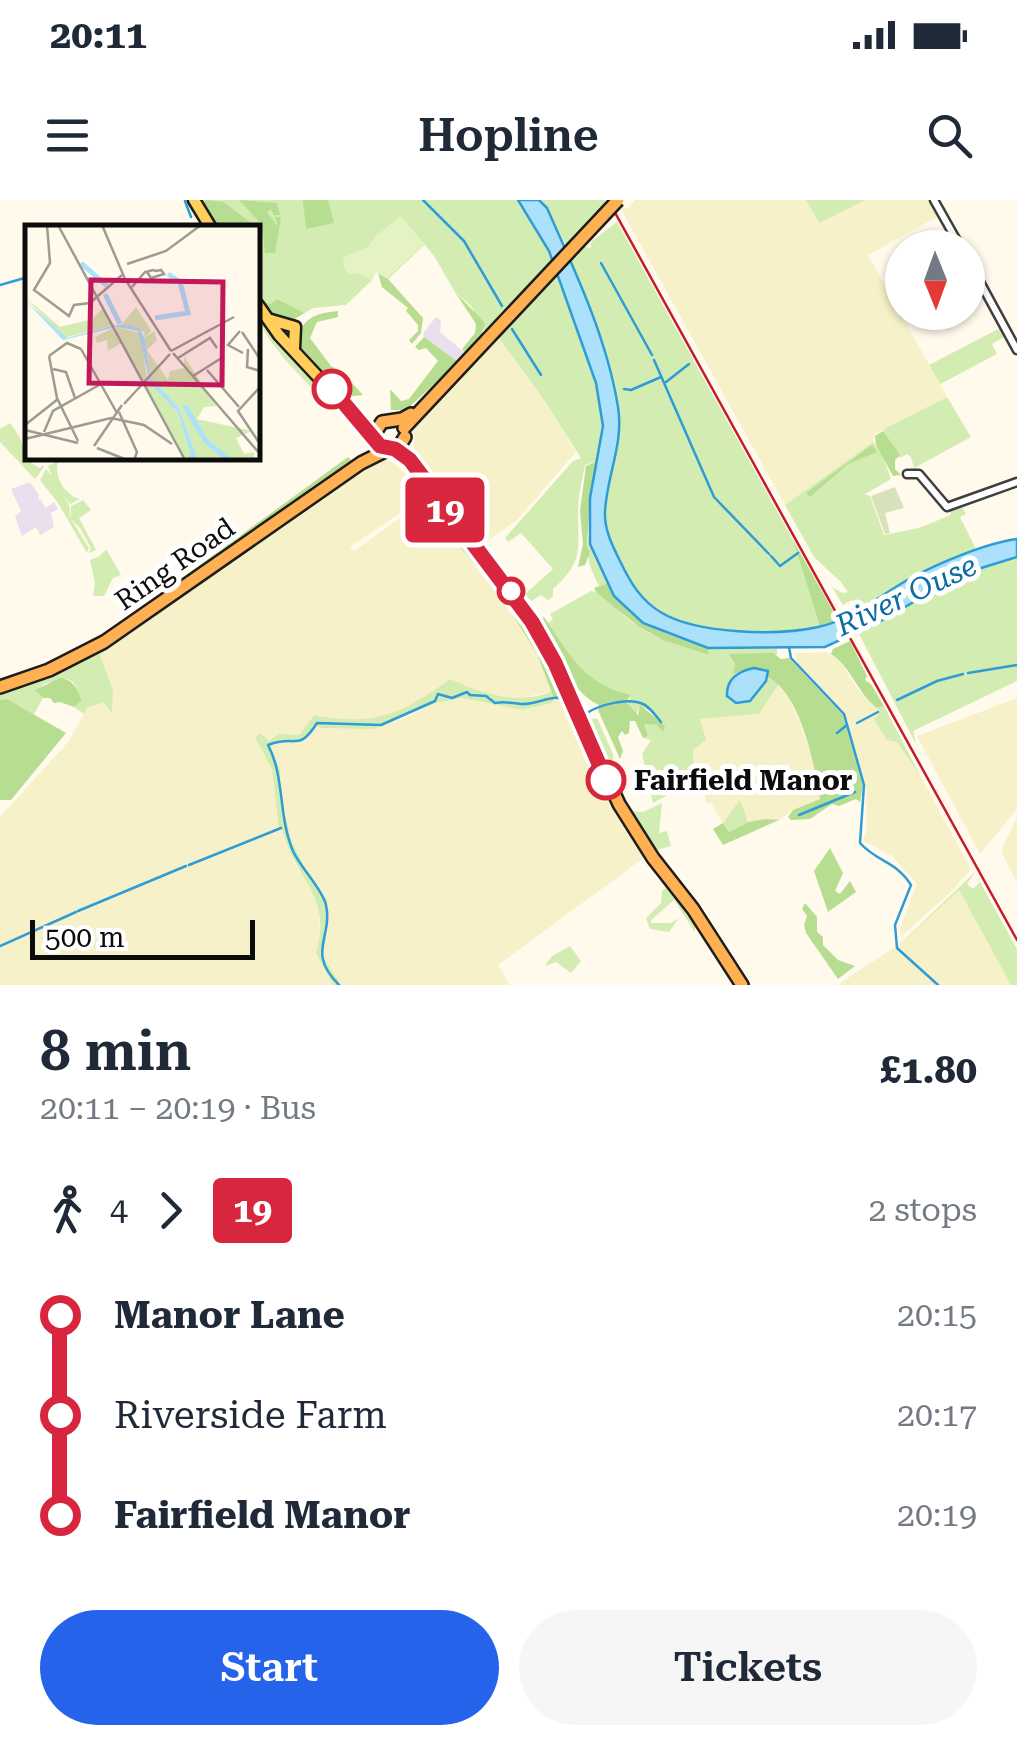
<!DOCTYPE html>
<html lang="en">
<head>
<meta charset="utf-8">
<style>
  :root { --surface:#fff; --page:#f6f6f7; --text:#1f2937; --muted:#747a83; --accent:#2563eb }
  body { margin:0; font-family:"Roboto Serif",serif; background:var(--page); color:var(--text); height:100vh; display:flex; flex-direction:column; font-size:38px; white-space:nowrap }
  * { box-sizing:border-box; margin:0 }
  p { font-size:32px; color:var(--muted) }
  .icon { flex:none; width:55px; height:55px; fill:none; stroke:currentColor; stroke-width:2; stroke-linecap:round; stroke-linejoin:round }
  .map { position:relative; height:785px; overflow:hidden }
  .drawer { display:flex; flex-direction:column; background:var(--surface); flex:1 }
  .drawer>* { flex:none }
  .badge { padding:0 20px; border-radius:8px; font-size:35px; line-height:65px }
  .needle { width:65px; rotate:179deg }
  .buttons { position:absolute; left:885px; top:30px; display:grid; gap:20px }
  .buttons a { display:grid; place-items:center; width:100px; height:100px; border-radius:50%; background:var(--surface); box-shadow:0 2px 8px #0004; font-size:50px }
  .scale { position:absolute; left:30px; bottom:25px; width:225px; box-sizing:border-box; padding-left:10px; border:5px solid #0c0c0c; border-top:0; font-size:28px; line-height:35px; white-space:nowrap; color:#0c0c0c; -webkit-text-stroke:8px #fff; paint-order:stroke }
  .map>.badge { position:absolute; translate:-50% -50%; box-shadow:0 0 0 5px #fff }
  .legs { display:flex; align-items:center; gap:15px; height:110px; padding:0 40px; font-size:32px }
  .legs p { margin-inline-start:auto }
  .summary { display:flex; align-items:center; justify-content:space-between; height:170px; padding:0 40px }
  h1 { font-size:55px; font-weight:600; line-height:75px }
  .primary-button { display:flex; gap:20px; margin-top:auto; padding:20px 40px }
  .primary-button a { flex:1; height:115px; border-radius:60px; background:var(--accent); color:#fff; font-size:40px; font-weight:600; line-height:115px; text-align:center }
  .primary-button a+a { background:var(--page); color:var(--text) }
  ul { padding:0 40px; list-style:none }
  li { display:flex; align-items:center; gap:35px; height:100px; font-size:38px }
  li i { display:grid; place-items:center; width:15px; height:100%; margin:0 12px; background:currentColor }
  li i::after { content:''; width:25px; height:25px; margin:-12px; border:8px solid; border-radius:50%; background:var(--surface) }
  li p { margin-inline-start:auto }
  li:first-child i { background:linear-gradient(#0000 50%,currentColor 0) }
  li:last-child i { background:linear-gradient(currentColor 50%,#0000 0) }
  .status { display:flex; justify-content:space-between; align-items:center; height:70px; padding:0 50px; background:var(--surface); direction:ltr }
  .status svg { height:28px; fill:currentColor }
  header { display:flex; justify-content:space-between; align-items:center; height:130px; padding:0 40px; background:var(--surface); font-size:45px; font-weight:600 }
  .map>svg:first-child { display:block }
</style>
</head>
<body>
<div class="status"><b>20:11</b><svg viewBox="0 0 49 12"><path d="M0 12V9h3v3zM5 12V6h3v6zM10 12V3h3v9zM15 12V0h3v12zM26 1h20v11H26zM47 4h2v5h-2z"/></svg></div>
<header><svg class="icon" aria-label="menu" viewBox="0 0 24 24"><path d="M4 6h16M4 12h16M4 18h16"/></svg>Hopline<svg class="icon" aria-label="search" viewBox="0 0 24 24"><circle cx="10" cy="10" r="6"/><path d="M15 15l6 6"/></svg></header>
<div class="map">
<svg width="1017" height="785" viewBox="0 0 1017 785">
  <rect width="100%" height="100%" fill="#fffaeb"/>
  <g fill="#eadfec">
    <path d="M 436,117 L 441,121 L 440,132 L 465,153 L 457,162 L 424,137 L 423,133 Z"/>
    <path d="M 30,282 L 39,295 L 38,300 L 40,299 L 46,308 L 54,302 L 58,309 L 51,313 L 54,327 L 40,335 L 36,327 L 22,336 L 15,316 L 21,311 L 11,289 Z"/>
  </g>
  <g fill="#f7f1c9">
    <path d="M 635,0 L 928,0 L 937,17 L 868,55 L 947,197 L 875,234 L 873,242 L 785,305 L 618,4 L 627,9 Z"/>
    <path d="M 500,138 L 540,194 L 576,252 L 517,320 L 480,346 L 415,255 L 413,226 Z"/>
    <path d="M 379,257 L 395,264 L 427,295 L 350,347 L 354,351 L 428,298 L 460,335 L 453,340 L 519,420 L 537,454 L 552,491 L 522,498 L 497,496 L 473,491 L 450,479 L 411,506 L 376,519 L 345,522 L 314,515 L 299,535 L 269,541 L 260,534 L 255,538 L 272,569 L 279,628 L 282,629 L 294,663 L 319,701 L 320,737 L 316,753 L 333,785 L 0,785 L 0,617 L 69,541 L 87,508 L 104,502 L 112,513 L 113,490 L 98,450 Z"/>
    <path d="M 827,452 L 839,459 L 859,491 L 877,508 L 880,514 L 874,520 L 887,539 L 897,542 L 921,577 L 971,669 L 950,693 L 900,737 L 900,728 L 917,684 L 891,655 L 863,641 L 867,627 L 866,588 L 847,524 L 843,515 L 797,466 L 796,453 Z"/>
    <path d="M 779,484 L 789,498 L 802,528 L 814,564 L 820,599 L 793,610 L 779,620 L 749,622 L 740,601 L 723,623 L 711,603 L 706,603 L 703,580 L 694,571 L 693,550 L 706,540 L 699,519 L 705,516 L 759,514 Z"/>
    <path d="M 463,498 L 522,510 L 552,503 L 554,498 L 567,504 L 612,605 L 645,657 L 498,765 L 510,785 L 341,785 L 322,755 L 326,740 L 321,690 L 310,678 L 292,642 L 280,596 L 280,570 L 268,545 L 282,540 L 293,542 L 317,523 L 400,520 L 436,503 Z"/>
    <path d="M 1017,498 L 1017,609 L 980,654 L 917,536 Z"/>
    <path d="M 1017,617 L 1017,683 L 1001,651 Z"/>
    <path d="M 959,690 L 1011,785 L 837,785 L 898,745 Z"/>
  </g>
  <g fill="#d3ecb2">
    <path d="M 199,0 L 518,0 C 554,49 597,163 602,223 C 604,235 600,249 598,261 L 585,265 C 582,280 578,296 578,312 C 578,350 584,361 553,389 L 553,397 L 548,400 L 541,395 L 531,401 L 525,394 L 553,369 L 521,333 L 508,342 L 505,338 L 573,261 L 581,258 L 540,194 L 496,134 L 487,135 L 471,106 L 455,92 L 434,56 L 407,23 L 385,53 L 372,80 L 346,105 L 313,108 L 290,122 L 275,119 L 258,95 L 258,28 L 215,27 Z"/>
    <path d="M 539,0 L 604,0 L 607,5 L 568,49 L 547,8 Z"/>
    <path d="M 806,0 L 865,0 L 819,23 Z"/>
    <path d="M 617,22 L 793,340 L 820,427 C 761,433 674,442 633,388 C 627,380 624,369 619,361 C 613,346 606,333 606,317 C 604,282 621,248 619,211 C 617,170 587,97 570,59 L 581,46 L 591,48 L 591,42 Z"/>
    <path d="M 258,110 L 330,193 L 329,200 L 325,201 C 305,180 258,138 258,110 Z"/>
    <path d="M 1002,127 L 1006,136 L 992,144 L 997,154 L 940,184 L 929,165 Z"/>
    <path d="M 947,197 L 971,237 L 914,268 L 911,257 L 907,254 L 900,258 L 884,235 L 884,229 Z"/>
    <path d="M 10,223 L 19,236 L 28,258 L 33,259 L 31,263 L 40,268 L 43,265 L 44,267 L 35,279 L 0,242 L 0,229 Z"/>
    <path d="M 873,242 L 882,254 L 891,279 L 865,294 L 870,296 L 884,335 L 919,328 L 951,315 L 950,309 L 961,306 L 966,314 L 960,317 L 976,349 L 901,384 L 857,411 L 852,400 L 843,405 L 832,387 L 842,393 L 848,392 L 841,382 L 814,357 L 785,305 Z"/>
    <path d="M 58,261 C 54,274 63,295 80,299 L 70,304 L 63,295 L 69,305 L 71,319 L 71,306 L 83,300 L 91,310 L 79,318 L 96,350 L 89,353 L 91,348 L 80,328 L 71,319 L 89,348 L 87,353 L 58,303 L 40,280 L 46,269 L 52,276 L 48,266 Z"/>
    <path d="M 460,335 L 507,390 L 500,394 L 453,340 Z"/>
    <path d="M 589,336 L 608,383 L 599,386 C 591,370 584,354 589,336 Z"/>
    <path d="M 106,349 L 121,375 L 113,378 L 104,396 L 93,396 L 95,383 L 90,360 L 100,356 Z"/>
    <path d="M 1017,357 L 1017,481 L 913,531 L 916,544 L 858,432 L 962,374 Z"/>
    <path d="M 591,391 C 607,394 616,409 628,419 C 652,440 681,443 709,454 L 708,448 L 777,449 L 777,455 L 728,455 L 735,464 L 734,473 L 738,474 L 727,489 L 750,501 L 767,477 L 779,484 L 759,514 L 700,519 L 706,540 L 693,550 L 694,571 L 676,581 L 667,581 L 666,596 L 653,603 L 642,554 L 651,540 L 644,538 L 648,535 L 643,524 L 657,525 L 658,522 L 651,512 L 640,506 L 636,515 L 627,503 L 631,498 C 618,489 599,486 587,477 C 570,464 560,440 548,423 L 553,419 L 550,414 Z"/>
    <path d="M 98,450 L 113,490 L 112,514 L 104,502 L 87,508 L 84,514 L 74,507 L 82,499 L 73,482 L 65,478 L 44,484 L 36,491 L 43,498 L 33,516 L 7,499 L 0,500 L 0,492 Z"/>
    <path d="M 564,473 L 575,489 L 573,489 L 587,520 L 597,518 L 613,554 L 614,581 Z"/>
    <path d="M 450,479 C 479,493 521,506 552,491 L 554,498 L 552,503 L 522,510 L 462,498 L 436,503 L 373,529 L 320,528 L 316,523 C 301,551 294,534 270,545 L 280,570 L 280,596 L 292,642 L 310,678 L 327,700 L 326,740 L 322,755 L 341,785 L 333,785 L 316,753 C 333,693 295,682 282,629 L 279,629 L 272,569 L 255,538 L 260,533 L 269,541 L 279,534 L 299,535 L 314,515 C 374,527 402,514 450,479 Z"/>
    <path d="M 884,506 L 921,577 L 897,542 L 887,540 L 874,520 L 879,514 L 877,508 Z"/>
    <path d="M 617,585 L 620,602 L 629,611 L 643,612 L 662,603 L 659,633 L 667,631 L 671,646 L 657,650 L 658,655 L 653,654 C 639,634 618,609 613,586 Z"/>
    <path d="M 740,600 L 749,624 L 729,632 L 723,623 Z"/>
    <path d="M 975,672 L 967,684 L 973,689 L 980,682 L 1017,749 L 1017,785 L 1011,785 L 959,690 L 898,746 Z"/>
    <path d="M 667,687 L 695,725 L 695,732 L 674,700 L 651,720 L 651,723 L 671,723 L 679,718 L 669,732 L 650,729 L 646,718 L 661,703 L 662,691 Z"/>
    <path d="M 570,746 L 581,761 L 571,773 L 556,762 L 545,766 L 552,756 Z"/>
  </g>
  <g fill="#b7de90">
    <path d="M 206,0 L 224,2 L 256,27 L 215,27 L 202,3 Z"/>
    <path d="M 239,0 L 277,3 L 280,15 L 274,15 L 271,9 L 267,12 L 278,27 L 275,17 L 281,17 L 275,53 L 265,53 L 262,25 Z"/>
    <path d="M 303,0 L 328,0 L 334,23 L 306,29 Z"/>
    <path d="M 408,24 L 425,44 L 388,79 L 423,118 L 421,133 L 412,144 L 409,140 L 418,131 L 418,125 L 406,111 L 408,108 L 382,87 L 378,73 Z"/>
    <path d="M 455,92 L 485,123 L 481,137 L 466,154 L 462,149 L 475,133 L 476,124 Z"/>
    <path d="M 277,99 L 304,113 L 290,122 L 275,119 L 263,102 L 271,104 Z"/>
    <path d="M 338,111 L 338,117 L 317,122 L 310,138 L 331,166 L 344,174 L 363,195 L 345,197 L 297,143 C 301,119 314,113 338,111 Z"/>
    <path d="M 424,137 L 458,162 L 406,210 L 391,210 L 390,189 L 401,201 L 409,199 L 438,161 L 426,148 L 419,150 L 415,147 Z"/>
    <path d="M 883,231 L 900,255 L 895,260 L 895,269 L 901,275 L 893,276 L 876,245 L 875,236 Z"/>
    <path d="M 872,245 L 877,252 L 848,264 L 810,297 L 806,293 Z"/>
    <path d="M 348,257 L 352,261 L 323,284 L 104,435 Z"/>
    <path d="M 598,261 L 590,298 L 587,346 L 590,352 L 585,365 L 578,367 L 583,344 L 580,311 L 586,266 Z"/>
    <path d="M 793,340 L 838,420 L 820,427 Z"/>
    <path d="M 608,383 C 628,423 669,435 708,448 L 709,455 L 663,440 L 639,427 L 596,392 L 594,388 Z"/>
    <path d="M 507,390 L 529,425 L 567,504 L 554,498 L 537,454 L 500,394 Z"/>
    <path d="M 544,417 C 571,456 582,483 631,495 L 626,502 L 638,515 L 640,505 L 665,526 L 663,532 L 657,525 L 644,524 L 648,536 L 643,538 L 635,521 L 630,521 L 629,533 L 625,535 L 622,531 L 618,537 L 623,551 L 620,559 L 598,510 L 599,505 C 570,492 553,449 538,422 Z"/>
    <path d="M 850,441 L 867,476 L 865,480 L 871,484 L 884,506 L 877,508 C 857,493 851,466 831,454 L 833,449 Z"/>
    <path d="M 773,453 L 781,459 L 789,458 L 843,515 L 863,586 L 860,602 L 856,599 L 839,606 L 832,604 L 810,619 L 791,620 L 788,617 L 793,610 L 820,599 C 815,566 800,491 767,477 L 767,471 L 745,470 L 733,474 L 735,464 L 728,454 Z"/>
    <path d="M 60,478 C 73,479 77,489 82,500 L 74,507 L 60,502 L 54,503 L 50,498 L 43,498 L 35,490 Z"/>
    <path d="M 7,499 L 66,533 L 11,600 L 0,600 L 0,500 Z"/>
    <path d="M 766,619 L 779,620 L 723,645 L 713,629 L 723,623 L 729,632 L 749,622 Z"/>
    <path d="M 830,648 L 843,673 L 835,691 L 840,694 L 850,681 L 856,692 L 828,712 L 814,671 Z"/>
    <path d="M 805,703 L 817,717 L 817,732 L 823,737 L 823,745 L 838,760 L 855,766 L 838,779 L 806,733 L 804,725 L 807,716 L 802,709 Z"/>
  </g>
  <path fill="#d7e2bb" d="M 895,287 L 904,308 L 885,313 L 890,333 L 885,334 L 871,296 Z"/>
  <path fill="#e5f3c4" d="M 401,16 L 425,44 L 387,79 L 376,72 L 372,80 L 360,74 L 348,74 L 344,67 L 343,57 L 368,47 L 376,36 Z"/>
  <g fill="#abe1fb" stroke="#2d9cd7" stroke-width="2.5">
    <path d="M 518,0 L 539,0 L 547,8 C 575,71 607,138 618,207 C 624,243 607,275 605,311 C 604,329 612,345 620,361 C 630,382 641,401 662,413 C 698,434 777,436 818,427 C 853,420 881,394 911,378 C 939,363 986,343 1017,339 L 1017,357 L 962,374 L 879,422 L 825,447 L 708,448 L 643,423 L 614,396 L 590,344 L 590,298 L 603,226 L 596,183 L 549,51 Z"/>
    <path d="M 754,468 L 768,471 L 766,481 L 750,501 L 736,503 L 727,496 C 726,479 739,471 754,468 Z"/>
  </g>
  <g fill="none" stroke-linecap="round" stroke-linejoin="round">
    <g stroke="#2d9cd7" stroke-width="2.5">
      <path d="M 423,0 L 464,41 L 502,106"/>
      <path d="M 185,1 L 191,17"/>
      <path d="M 601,63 L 652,155"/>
      <path d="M 0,85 L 28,77"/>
      <path d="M 512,129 L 541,175"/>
      <path d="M 654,160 L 714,297 L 769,354"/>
      <path d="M 666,182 L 689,164"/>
      <path d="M 624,189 L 631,190 L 661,177"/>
      <path d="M 771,356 L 780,366 L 798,353"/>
      <path d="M 789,447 L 791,458 L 844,514 L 864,585 L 860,643 C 877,662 896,661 911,685 L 895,725 L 897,748 L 938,785"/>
      <path d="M 968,473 L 1017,465"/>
      <path d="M 897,500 L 937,481 L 963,474"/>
      <path d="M 583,511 L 587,513 C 599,505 628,497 643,504 C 650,507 656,516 661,522"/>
      <path d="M 857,523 L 878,512"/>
      <path d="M 837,533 L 847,525"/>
      <path d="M 799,615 L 855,592"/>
      <path d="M 189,665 L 281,628"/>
      <path d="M 78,711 L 186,666"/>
      <path d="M 0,746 L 76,712"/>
      <path d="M 339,785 C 306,752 333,738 326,705 C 323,690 300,667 293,651 C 278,616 285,577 268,545 C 296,534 298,553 317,523 L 381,525 L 435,501 L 438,494 L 452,498 L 467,492 L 470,495 L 486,496 L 495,503 C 506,501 510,503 521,504 C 536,505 550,495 565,498"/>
    </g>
    <defs>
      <g id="tertiary">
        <path d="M 934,0 L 961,48"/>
        <path d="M 968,60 L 1017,150"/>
        <path d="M 907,274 L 919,274 L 947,307 L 1017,282"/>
      </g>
      <g id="primary">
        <path d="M 194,0 L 211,28"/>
        <path d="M 258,105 L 279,135 L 376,239"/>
        <path d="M 271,120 L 295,127 L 294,148"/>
      </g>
      <g id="trunk">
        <path d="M 404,228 L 603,16"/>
        <path d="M 405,237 L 400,245 L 389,249 L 378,244 L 375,233 L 382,222 L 402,219 L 411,214"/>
        <path d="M 395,249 L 410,260 L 532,422 L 555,463 L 619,604 L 653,658 L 693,709 L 742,785"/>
        <path d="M 0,487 L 49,470 L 104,442 L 361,263 L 389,249"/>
      </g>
    </defs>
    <use href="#tertiary" stroke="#3f3f3f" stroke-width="11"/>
    <use href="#primary" stroke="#1d1d1d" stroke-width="15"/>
    <use href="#trunk" stroke="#1d1d1d" stroke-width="16"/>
    <use href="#tertiary" stroke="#fff" stroke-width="6"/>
    <use href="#primary" stroke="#ffce5b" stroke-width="10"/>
    <use href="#trunk" stroke="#ffb052" stroke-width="11"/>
    <path stroke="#c51b2c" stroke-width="2.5" d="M 608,0 L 1017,740"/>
    <defs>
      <path id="trunk-bridge" d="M 603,16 L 618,0"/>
    </defs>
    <use href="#trunk-bridge" stroke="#1d1d1d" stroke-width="16" stroke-linecap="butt"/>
    <use href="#trunk-bridge" stroke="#ffb052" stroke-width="11"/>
  </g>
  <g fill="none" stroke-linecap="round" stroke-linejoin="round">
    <defs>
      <path id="line-1" d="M 332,189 L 380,246 L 395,249 L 410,260 L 532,422 L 555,463 L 606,580"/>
    </defs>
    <use href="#line-1" stroke="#fff" stroke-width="22"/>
    <use href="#line-1" stroke="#d7263d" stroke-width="15"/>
  </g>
  <g fill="#fff" stroke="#d7263d" stroke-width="5">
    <circle cx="332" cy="189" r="18"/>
    <circle cx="511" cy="391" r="12"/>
    <circle cx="606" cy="580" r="18"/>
  </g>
  <g text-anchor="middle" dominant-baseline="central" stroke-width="10" stroke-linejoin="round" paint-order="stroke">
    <g font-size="28" fill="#0c0c0c" stroke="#fff">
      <text transform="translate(175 364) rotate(-35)">Ring Road</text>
    </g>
    <g font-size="28" font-weight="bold" fill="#0c0c0c" stroke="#fff" text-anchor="start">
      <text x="634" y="580">Fairfield Manor</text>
    </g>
    <g font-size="30" font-style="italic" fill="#0d6ba6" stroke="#fff">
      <text transform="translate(906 395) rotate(-25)">River Ouse</text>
    </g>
  </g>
  <g transform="translate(25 25)">
    <rect width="235" height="235" fill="#fffaeb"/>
    <path d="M 0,72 L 35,102 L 67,94 L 78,83 L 89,100 L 39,113 ZM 111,82 L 126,105 L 121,112 L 129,106 L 132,115 L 122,125 L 143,155 L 145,146 L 159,143 L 159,131 L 191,181 L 179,182 L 172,194 L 227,206 L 211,213 L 219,229 L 229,227 L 229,235 L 173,235 L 154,183 L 125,152 L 119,107 L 96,100 ZM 91,102 L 115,108 L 122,152 L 153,187 L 169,235 L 159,232 L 96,118 L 83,126 L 82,115 L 72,118 L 70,112 L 88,103 L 93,114 Z" fill="#d3ecb2"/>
    <path d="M 0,75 L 42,113 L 90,100 L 105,100 L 115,104 L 120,114 L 125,152 L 154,183 L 173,235 L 162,235 L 166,229 L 153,187 L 125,158 L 113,106 L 91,102 L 38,115 Z" fill="#abe1fb"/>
    <path fill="none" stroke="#abe1fb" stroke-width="5" d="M 56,38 L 82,61M 80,69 L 95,99M 130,93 L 163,88 L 155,57 L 143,49M 160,181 L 181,216 L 204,235"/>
    <path fill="none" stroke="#9e9b92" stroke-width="2.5" d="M 22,0 L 25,38 L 9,65 L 44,91 L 49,80 L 65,78 L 97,50M 33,0 L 160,235M 77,0 L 100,54 L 146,126M 102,39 L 141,26 L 176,0M 107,62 L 120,47 L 121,47 L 128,45 L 131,46 L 136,45 L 139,49 L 126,53 L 122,47M 215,106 L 203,120 L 218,128M 217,107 L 235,134M 56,124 L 92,188M 223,124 L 222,142 L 235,146M 146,126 L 209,92M 148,128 L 235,229M 24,131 L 32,173 L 53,216M 24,131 L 42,118 L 56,124M 153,133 L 185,113 L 192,123M 28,144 L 41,147 L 50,173M 182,145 L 214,182M 168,151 L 195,134M 235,162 L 213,186 L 235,219M 99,179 L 145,129M 94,187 L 112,227 L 109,235M 0,200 L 33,174M 0,205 L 53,218M 19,207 L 28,186 L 76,159M 0,214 L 86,193 L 119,200 L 147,219M 69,221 L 97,180M 72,223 L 102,235"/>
    <path fill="#c2185b" fill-opacity="0.15" stroke="#c2185b" stroke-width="5" d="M 66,55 L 198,57 L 197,160 L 64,158 Z"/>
    <rect width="235" height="235" fill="none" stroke="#0c0c0c" stroke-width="5"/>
  </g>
</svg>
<div class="buttons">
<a><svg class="needle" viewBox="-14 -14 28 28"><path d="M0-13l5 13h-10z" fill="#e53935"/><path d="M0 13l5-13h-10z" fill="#747a83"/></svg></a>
</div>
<div class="scale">500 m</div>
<b class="badge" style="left:445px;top:310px;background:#d7263d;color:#fff">19</b>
</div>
<section class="drawer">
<div class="summary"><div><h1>8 min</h1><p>20:11 – 20:19 · Bus</p></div><b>£1.80</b></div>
<div class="legs"><svg class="icon" aria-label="walk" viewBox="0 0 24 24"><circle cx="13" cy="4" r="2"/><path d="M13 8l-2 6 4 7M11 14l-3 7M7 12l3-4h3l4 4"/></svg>4<svg class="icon" aria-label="forward" viewBox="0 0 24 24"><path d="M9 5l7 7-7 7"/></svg><b class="badge" style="background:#d7263d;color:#fff">19</b><p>2 stops</p></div>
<ul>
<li><i style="color:#d7263d"></i><b>Manor Lane</b><p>20:15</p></li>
<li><i style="color:#d7263d"></i><span>Riverside Farm</span><p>20:17</p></li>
<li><i style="color:#d7263d"></i><b>Fairfield Manor</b><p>20:19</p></li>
</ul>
<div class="primary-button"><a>Start</a><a>Tickets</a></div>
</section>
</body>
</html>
